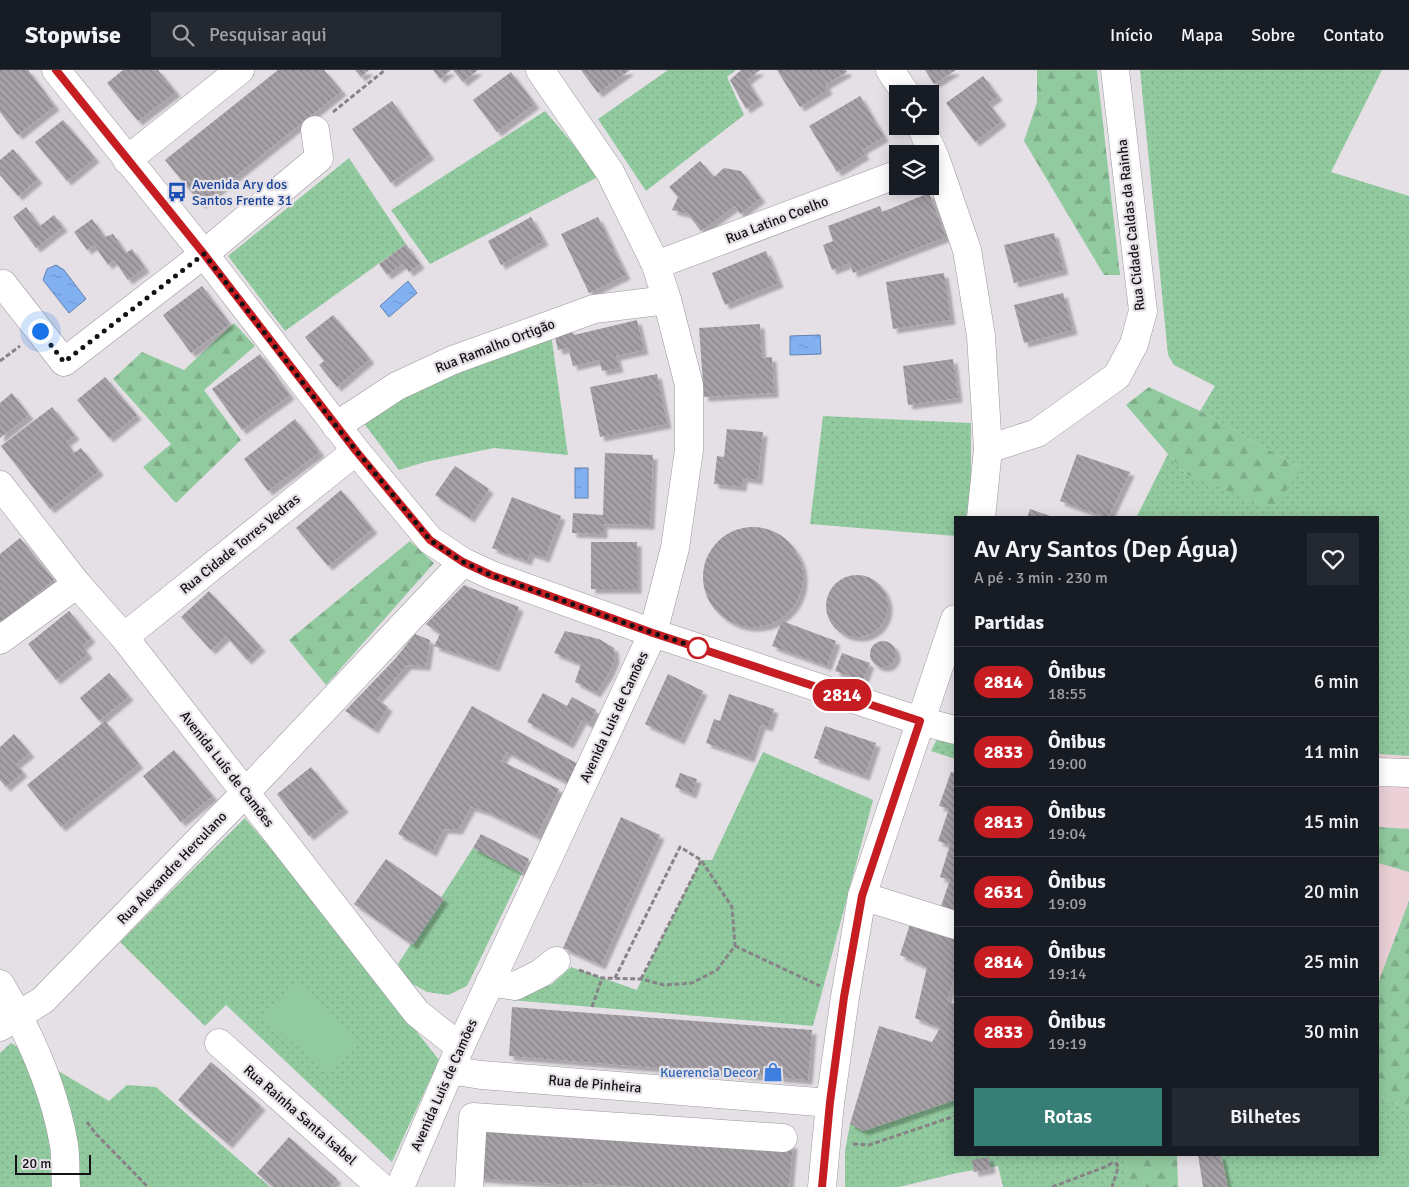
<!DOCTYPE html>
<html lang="pt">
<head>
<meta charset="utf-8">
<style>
  :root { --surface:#171b24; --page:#242831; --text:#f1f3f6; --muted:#9ea1a6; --line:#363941; --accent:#377e76 }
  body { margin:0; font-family:Signika,sans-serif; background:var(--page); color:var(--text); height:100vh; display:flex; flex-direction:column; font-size:19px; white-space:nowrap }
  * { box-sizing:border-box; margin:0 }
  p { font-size:16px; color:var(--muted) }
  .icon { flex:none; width:28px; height:28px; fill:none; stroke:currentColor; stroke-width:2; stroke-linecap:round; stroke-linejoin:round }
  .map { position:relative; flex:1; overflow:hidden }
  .details { position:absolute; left:954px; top:446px; width:425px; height:640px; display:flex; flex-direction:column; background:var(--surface); border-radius:0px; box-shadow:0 2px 12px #0003 }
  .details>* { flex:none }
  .badge { padding:0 10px; border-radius:16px; font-size:18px; line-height:32px }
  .controls { position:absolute; left:889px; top:15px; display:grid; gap:10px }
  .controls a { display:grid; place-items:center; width:50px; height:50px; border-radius:0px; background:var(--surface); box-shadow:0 2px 12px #0003; font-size:25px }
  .scale { position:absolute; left:15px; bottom:12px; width:76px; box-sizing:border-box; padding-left:5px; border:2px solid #141214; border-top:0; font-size:14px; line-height:18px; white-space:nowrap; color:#141214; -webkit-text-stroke:4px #e5e0e6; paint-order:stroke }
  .you { position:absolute; width:25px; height:25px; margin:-12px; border:4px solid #fff; border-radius:50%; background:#1a73e8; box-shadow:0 0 0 8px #1a73e833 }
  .map>.badge { position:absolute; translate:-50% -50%; box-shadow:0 0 0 2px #fff }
  h2 { padding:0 20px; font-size:19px; line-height:45px }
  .round { display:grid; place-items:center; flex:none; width:52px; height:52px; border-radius:0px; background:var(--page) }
  .overview { display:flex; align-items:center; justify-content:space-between; height:85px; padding:0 20px }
  h1 { font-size:24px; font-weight:600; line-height:38px }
  .action { display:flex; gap:10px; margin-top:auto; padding:10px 20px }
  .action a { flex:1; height:58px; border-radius:0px; background:var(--accent); color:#fff; font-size:20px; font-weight:600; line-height:58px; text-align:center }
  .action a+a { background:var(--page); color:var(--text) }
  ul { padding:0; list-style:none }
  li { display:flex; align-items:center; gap:15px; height:70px; padding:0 20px; border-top:1px solid var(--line) }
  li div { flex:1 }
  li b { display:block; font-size:19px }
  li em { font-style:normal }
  li .badge { min-width:55px; font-weight:700; text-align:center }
  header { display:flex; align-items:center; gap:30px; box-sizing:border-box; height:70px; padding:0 25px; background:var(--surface); border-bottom:1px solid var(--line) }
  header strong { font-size:24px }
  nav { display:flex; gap:28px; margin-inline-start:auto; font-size:18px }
  .search { width:350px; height:45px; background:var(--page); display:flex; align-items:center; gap:12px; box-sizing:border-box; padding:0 18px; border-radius:0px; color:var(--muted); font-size:19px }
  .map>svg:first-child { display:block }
</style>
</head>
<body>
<header>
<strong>Stopwise</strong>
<div class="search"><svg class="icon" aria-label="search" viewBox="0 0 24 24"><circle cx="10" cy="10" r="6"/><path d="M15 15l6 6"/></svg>Pesquisar aqui</div>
<nav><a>Início</a><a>Mapa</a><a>Sobre</a><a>Contato</a></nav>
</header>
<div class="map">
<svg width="1409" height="1117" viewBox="0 0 1409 1117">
  <defs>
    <pattern id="grass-dots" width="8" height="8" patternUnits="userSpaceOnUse" patternTransform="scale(1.25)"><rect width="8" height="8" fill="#92ca9f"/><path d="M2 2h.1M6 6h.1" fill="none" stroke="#7dac88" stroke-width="1.8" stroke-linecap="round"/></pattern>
    <pattern id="forest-firs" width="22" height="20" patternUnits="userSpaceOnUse" patternTransform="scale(1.25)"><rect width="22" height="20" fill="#92ca9f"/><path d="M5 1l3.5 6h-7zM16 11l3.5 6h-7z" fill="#7dac88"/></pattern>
    <pattern id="water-ripples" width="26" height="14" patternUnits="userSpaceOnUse" patternTransform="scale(1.25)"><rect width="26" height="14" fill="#82b1f2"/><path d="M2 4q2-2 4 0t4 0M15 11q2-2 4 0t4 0" fill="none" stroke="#6f97cf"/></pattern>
    <pattern id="building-back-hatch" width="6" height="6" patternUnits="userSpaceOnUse" patternTransform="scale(1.25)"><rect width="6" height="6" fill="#a6a1a7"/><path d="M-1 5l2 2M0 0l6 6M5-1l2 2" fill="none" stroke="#868287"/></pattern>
    <filter id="shadow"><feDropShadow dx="4.5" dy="4.5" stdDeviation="1" flood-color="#0004"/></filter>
  </defs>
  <rect width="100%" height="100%" fill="#e5e0e6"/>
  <path fill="#ebd1d7" d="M 1378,684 L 1409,686 L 1409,1117 L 1221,1085 L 1378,1085 Z"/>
  <g fill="url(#grass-dots)">
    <path d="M 668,0 L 736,0 L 727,7 L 744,45 L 646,121 L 598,49 Z"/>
    <path d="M 1140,0 L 1382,0 L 1331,102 L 1409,126 L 1409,686 L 1378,684 L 1378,448 L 1136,448 L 1168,384 L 1186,404 L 1301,398 L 1200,341 L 1215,316 L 1174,295 L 1168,285 Z"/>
    <path d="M 545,41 L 600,106 L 430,194 L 391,140 Z"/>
    <path d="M 349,88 L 406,174 L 285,261 L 228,186 Z"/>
    <path d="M 551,264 L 568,385 L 494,378 L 425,392 L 399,400 L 360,348 L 406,317 Z"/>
    <path d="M 823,346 L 971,353 L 971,421 L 966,447 L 955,448 L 955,466 L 810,454 Z"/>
    <path d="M 937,669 L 955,673 L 955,689 L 931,681 Z"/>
    <path d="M 763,682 L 873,730 L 813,956 L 511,930 L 552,914 L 571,897 L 637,920 L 646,900 L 701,790 L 712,790 Z"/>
    <path d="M 245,748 L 319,837 L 439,990 L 392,1092 L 226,935 L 205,956 L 120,872 Z"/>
    <path d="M 473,778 L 522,803 L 467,916 L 448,925 L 427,922 L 409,912 L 398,894 Z"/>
    <path d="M 11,973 L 109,1031 L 127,1015 L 156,1017 L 270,1117 L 0,1117 L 0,983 Z"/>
    <path d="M 1378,1025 L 1409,1040 L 1409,1117 L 1228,1117 L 1221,1085 L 1378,1085 Z"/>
    <path d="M 955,1030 L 955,1085 L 1161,1085 L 1160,1117 L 1003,1117 L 998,1096 L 957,1103 L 899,1117 L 845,1117 L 845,1081 L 850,1054 Z"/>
  </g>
  <g fill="url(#forest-firs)">
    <path d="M 1037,0 L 1097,0 L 1120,205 L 1104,205 L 1024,71 L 1037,32 Z"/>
    <path d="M 234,253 L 255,276 L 204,320 L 241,370 L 176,433 L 143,397 L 171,374 L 113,309 L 142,282 L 184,300 Z"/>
    <path d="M 1149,317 L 1200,341 L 1301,398 L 1274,439 L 1186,404 L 1168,384 L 1126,335 Z"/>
    <path d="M 410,471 L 434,493 L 326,615 L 289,570 Z"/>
    <path d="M 1378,757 L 1409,759 L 1409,802 L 1378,793 Z"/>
    <path d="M 1409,831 L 1409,1040 L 1378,1025 L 1378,913 Z"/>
    <path d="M 1124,1085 L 1177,1085 L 1178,1117 L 1125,1117 L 1125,1090 Z"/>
  </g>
  <path fill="#92ca9f" d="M 296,914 L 360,971 L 329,1005 L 265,948 Z"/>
  <g fill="url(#water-ripples)" stroke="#6181af">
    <path d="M 56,195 L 64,200 L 86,229 L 69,243 L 43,210 L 47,199 Z"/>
    <path d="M 408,211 L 417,223 L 389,247 L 380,236 Z"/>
    <path d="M 820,265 L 821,284 L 790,285 L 790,266 Z"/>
    <rect x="575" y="398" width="13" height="30"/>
  </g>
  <g fill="url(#building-back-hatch)" filter="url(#shadow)">
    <path d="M 0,0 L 28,0 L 55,36 L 18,65 L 0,42 Z"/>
    <path d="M 123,0 L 158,0 L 176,22 L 138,51 L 107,13 Z"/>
    <path d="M 278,0 L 324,0 L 342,21 L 201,134 L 165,90 Z"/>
    <path d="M 355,0 L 369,0 L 361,7 Z"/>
    <path d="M 433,0 L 451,0 L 440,9 Z"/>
    <path d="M 453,0 L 478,0 L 463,12 Z"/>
    <path d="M 581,0 L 630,0 L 598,23 Z"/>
    <path d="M 741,0 L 760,0 L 747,10 L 759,30 L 746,39 L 730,10 Z"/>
    <path d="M 777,0 L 846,0 L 847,2 L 825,15 L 828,20 L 800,37 Z"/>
    <path d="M 925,0 L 956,0 L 934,14 Z"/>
    <path d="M 511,2 L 535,34 L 497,62 L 473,30 Z"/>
    <path d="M 983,6 L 998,26 L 988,33 L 1002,51 L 975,72 L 946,33 Z"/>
    <path d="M 860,26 L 884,67 L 862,80 L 865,85 L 837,102 L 809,56 Z"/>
    <path d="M 392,31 L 430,85 L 391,113 L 352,59 Z"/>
    <path d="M 63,50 L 95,88 L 67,111 L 35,72 Z"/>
    <path d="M 13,79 L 38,109 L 18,126 L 0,105 L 0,90 Z"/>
    <path d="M 700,91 L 714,107 L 724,98 L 741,101 L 761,128 L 740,144 L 735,136 L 701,161 L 688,144 L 672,140 L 678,127 L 669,117 Z"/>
    <path d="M 929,123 L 946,167 L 853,203 L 850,193 L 832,200 L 823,175 L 833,171 L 828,156 L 880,136 L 882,142 Z"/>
    <path d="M 26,137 L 40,156 L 54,145 L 63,157 L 36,178 L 13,147 Z"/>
    <path d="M 531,147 L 544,171 L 501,195 L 488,171 Z"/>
    <path d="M 598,147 L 626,205 L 589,223 L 561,164 Z"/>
    <path d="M 92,149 L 105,167 L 113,164 L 126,183 L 132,179 L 145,198 L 128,210 L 114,190 L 108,195 L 94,175 L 87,180 L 74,162 Z"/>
    <path d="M 1054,163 L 1064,200 L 1014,213 L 1004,175 Z"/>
    <path d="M 406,174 L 420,194 L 409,202 L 403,194 L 387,205 L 379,194 Z"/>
    <path d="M 766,181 L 779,213 L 725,235 L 712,203 Z"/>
    <path d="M 944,203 L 951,250 L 893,259 L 886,212 Z"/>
    <path d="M 202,216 L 230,254 L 191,283 L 163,245 Z"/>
    <path d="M 1063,223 L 1073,260 L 1024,273 L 1014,235 Z"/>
    <path d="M 333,245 L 370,289 L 337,317 L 319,295 L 324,291 L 305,267 Z"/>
    <path d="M 637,250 L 644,280 L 616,286 L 619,298 L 602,301 L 599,290 L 573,296 L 568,278 L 558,280 L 554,263 L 569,259 L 574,265 Z"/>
    <path d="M 760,254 L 762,288 L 772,287 L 774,323 L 704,327 L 699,258 Z"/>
    <path d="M 260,284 L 290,325 L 242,360 L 212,319 Z"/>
    <path d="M 953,289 L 958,328 L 908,335 L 903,296 Z"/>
    <path d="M 657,304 L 667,354 L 600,367 L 590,317 Z"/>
    <path d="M 105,307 L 137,345 L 109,368 L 77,330 Z"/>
    <path d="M 12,323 L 29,345 L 0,368 L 0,333 Z"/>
    <path d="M 52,337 L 75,365 L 66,372 L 74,383 L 81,378 L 99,401 L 50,439 L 1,376 Z"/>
    <path d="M 295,349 L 320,382 L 268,421 L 244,389 Z"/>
    <path d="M 727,359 L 763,362 L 758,410 L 743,408 L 742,417 L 714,414 L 717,386 L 724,387 Z"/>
    <path d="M 605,383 L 653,385 L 650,455 L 603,454 L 603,464 L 572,463 L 573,443 L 603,445 Z"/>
    <path d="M 1077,384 L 1130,402 L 1108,448 L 1060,431 Z"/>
    <path d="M 455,396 L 489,419 L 470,448 L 435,425 Z"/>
    <path d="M 341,420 L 373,459 L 328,496 L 296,458 Z"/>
    <path d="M 512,427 L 561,446 L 545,488 L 530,483 L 527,491 L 492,478 Z"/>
    <path d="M 1030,439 L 1053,447 L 1053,448 L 1027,448 Z"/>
    <circle cx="753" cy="507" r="50"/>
    <path d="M 20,468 L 54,510 L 0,554 L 0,484 Z"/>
    <rect x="591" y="472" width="46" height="47"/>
    <circle cx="857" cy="536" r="31"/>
    <path d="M 464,515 L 519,537 L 495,597 L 434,576 L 440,564 L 426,554 Z"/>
    <path d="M 209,521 L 261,577 L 247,590 L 226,566 L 211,580 L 181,547 Z"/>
    <path d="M 69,541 L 91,568 L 82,576 L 88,584 L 56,610 L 28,574 Z"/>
    <path d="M 782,551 L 836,571 L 827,596 L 772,576 Z"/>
    <path d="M 565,561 L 599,569 L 614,578 L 615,589 L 609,603 L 596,623 L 575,612 L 581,594 L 554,583 Z"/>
    <path d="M 415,564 L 430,570 L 426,596 L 407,595 L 377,629 L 388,637 L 374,659 L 345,641 L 395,589 Z"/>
    <circle cx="883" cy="584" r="13"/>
    <path d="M 842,583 L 870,593 L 863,611 L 835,601 Z"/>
    <path d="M 109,603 L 129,626 L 99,651 L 80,628 Z"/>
    <path d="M 668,604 L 703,621 L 680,670 L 645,654 Z"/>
    <path d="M 543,623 L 567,636 L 572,627 L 596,640 L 589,654 L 582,650 L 569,674 L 527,652 Z"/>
    <path d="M 729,624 L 774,639 L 768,657 L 761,655 L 750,688 L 706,673 L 714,649 L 720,651 Z"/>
    <path d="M 472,636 L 578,694 L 568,713 L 507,682 L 501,691 L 559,719 L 537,766 L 485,741 L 471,737 L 458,760 L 444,759 L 432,782 L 398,764 Z"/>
    <path d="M 105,651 L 139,694 L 61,757 L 27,715 Z"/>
    <path d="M 825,656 L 876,673 L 865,706 L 814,688 Z"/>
    <path d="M 14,664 L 30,683 L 16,694 L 23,702 L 6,717 L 0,710 L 0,677 Z"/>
    <path d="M 174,680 L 213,726 L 181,752 L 143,706 Z"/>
    <path d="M 311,697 L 344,738 L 309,766 L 277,724 Z"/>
    <path d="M 951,702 L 955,703 L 955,847 L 939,842 L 950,810 L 940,807 L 950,775 L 938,771 L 949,739 L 939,736 Z"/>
    <path d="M 680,703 L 697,709 L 692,724 L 675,717 Z"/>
    <path d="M 621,747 L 660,765 L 601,895 L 563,878 Z"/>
    <path d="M 481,764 L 529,789 L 522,803 L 473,778 Z"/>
    <path d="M 386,789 L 444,829 L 413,875 L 354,834 Z"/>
    <path d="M 911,851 L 955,863 L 955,903 L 947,931 L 955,934 L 955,1030 L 864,1061 L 850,1054 L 879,956 L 932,972 L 940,958 L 915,948 L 927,897 L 900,885 Z"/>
    <path d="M 512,937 L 812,960 L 808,1010 L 509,986 Z"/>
    <path d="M 211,992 L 261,1036 L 228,1074 L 178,1030 Z"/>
    <path d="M 483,1058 L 793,1074 L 789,1117 L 637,1117 L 582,1113 L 582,1116 L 479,1108 Z"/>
    <path d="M 289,1067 L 337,1109 L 330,1117 L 273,1117 L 257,1103 Z"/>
    <path d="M 1198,1085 L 1221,1085 L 1228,1117 L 1203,1117 Z"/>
    <path d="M 989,1087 L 991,1099 L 974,1102 L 972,1090 Z"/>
  </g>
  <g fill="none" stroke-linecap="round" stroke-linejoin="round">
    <defs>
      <g id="minor">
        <path d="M 56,0 L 204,184 L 356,381 L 430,470 L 463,492 L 491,505 L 653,563 L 920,651 L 955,660"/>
        <path d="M 890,0 L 906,24"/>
        <path d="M 921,56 L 936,90 L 967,180 L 981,266 L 988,379 L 981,448"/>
        <path d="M 127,90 L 240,0"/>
        <path d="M 656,195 L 898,104"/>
        <path d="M 3,214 L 64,292 L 204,184 L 319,88 L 315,60"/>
        <path d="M 336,356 L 397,316 L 453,290 L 594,239 L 667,230"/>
        <path d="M 988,379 L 1037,363 L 1117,306 L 1134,274 L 1143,241 L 1115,0"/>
        <path d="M 0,415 L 77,514 L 124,567 L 417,943 L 460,977"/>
        <path d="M 124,567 L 356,381"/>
        <path d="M 0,570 L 77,514"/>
        <path d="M 1378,702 L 1409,703"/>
        <path d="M 862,826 L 955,855"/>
        <path d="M 490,912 L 515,916 L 541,903 L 556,891"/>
        <path d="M 0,914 C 30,964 54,1017 64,1075 C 66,1088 65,1103 66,1117"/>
        <path d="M 0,957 L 43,930 L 245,723 L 463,492"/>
        <path d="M 219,973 L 381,1117"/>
        <path d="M 450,1000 L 481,1005 L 830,1033"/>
        <path d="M 400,1117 L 460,977 L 653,563 L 675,478 L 689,380 L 689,315 L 667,230 L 656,195 L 610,102 L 540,0"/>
        <path d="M 469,1117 L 473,1047 L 783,1068"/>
        <path d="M 822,1117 L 830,1033 L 845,927 L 862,826 L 955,549"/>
      </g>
    </defs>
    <use href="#minor" stroke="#9c979d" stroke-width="29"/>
    <g stroke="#878387" stroke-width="3" stroke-dasharray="5 2.5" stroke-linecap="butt">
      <path d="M 333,42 L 385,0"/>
      <path d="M 0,291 L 20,276"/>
      <path d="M 735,876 L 820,916"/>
      <path d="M 579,900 L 602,908 L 641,909 L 664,915 L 692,913 L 717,900 L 735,876 L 732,837 L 701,790 L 680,777 L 615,908"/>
      <path d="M 641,909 L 701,791"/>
      <path d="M 592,937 L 602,908"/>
      <path d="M 87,1052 L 96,1064 L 148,1117"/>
      <path d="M 853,1074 L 869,1075 L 955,1046"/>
      <path d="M 1052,1117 L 1105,1097 L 1112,1093 L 1117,1094 L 1118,1098 L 1112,1117"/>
    </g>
    <use href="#minor" stroke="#fff" stroke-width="28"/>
  </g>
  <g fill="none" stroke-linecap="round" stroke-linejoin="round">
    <defs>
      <path id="line" d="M 56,0 L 204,184 L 356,381 L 430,470 L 463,492 L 491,505 L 653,563 L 920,651 L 862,826 L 844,927 L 830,1032 L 822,1117"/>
    </defs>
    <use href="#line" stroke="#fff" stroke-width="11"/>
    <use href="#line" stroke="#c61d23" stroke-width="8"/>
    <path stroke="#141214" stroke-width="5" stroke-dasharray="0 9" d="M 40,261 L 64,292 L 204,184 L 336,356 L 430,470 L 463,492 L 491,505 L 653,563 L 705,580 L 698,578"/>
  </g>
  <defs>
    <symbol id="bus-bare" viewBox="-9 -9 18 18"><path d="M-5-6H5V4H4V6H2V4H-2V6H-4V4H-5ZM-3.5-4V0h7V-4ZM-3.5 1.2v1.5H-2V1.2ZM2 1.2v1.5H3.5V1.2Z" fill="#1a4fb4" stroke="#e5e0e6" stroke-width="2.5" paint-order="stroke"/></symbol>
    <symbol id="shop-bare" viewBox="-9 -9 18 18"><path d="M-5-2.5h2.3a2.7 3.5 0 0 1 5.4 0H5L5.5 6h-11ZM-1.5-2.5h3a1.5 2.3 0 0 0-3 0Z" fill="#3f7fe0" stroke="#e5e0e6" stroke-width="2.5" paint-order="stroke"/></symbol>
  </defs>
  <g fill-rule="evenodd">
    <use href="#bus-bare" x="163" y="108" width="28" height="28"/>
    <use href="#shop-bare" x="759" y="988" width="28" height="28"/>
  </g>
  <circle fill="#fff" stroke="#c61d23" stroke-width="2.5" cx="698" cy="578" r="10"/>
  <g text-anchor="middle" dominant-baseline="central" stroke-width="4.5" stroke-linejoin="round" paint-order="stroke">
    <g font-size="14" fill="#164399" stroke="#e5e0e6" text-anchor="start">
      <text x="192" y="114">Avenida Ary dos<tspan x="192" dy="16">Santos Frente 31</tspan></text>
    </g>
    <g font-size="14" fill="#141214" stroke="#e5e0e6">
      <text transform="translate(777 150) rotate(-21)">Rua Latino Coelho</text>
      <text transform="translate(1131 155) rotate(-96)">Rua Cidade Caldas da Rainha</text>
      <text transform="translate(495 276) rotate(-21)">Rua Ramalho Ortigão</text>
      <text transform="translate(240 474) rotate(-39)">Rua Cidade Torres Vedras</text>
      <text transform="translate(614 647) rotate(-65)">Avenida Luis de Camões</text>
      <text transform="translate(227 699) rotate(52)">Avenida Luís de Camões</text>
      <text transform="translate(172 798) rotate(-46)">Rua Alexandre Herculano</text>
      <text transform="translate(595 1014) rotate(5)">Rua de Pinheira</text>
      <text transform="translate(444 1015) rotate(-66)">Avenida Luis de Camões</text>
      <text transform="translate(300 1045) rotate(41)">Rua Rainha Santa Isabel</text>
    </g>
    <g font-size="14" fill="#366cbe" stroke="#e5e0e6" text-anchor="end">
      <text x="758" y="1002">Kuerencia Decor</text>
    </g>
  </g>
</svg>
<div class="controls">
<a><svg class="icon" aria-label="locate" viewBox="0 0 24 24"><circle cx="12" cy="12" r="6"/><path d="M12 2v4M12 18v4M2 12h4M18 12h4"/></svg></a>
<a><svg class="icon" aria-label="layers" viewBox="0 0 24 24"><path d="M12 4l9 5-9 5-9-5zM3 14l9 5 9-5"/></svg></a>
</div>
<div class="scale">20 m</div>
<div class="you" style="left:40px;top:261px"></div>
<b class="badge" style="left:842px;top:625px;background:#c61d23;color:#fff">2814</b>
<section class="details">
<div class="overview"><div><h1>Av Ary Santos (Dep Água)</h1><p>A pé · 3 min · 230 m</p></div><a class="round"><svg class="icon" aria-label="heart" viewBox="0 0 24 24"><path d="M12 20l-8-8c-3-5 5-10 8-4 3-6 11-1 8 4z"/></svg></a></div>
<h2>Partidas</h2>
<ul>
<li><span class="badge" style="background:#c61d23;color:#fff">2814</span><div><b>Ônibus</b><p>18:55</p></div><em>6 min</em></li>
<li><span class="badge" style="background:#c61d23;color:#fff">2833</span><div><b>Ônibus</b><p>19:00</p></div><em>11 min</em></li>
<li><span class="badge" style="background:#c61d23;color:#fff">2813</span><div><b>Ônibus</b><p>19:04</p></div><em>15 min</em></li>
<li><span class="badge" style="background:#c61d23;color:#fff">2631</span><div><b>Ônibus</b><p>19:09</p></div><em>20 min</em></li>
<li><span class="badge" style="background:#c61d23;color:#fff">2814</span><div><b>Ônibus</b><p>19:14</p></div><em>25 min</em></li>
<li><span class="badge" style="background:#c61d23;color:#fff">2833</span><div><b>Ônibus</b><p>19:19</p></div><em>30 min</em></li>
</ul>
<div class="action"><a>Rotas</a><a>Bilhetes</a></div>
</section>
</div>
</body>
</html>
